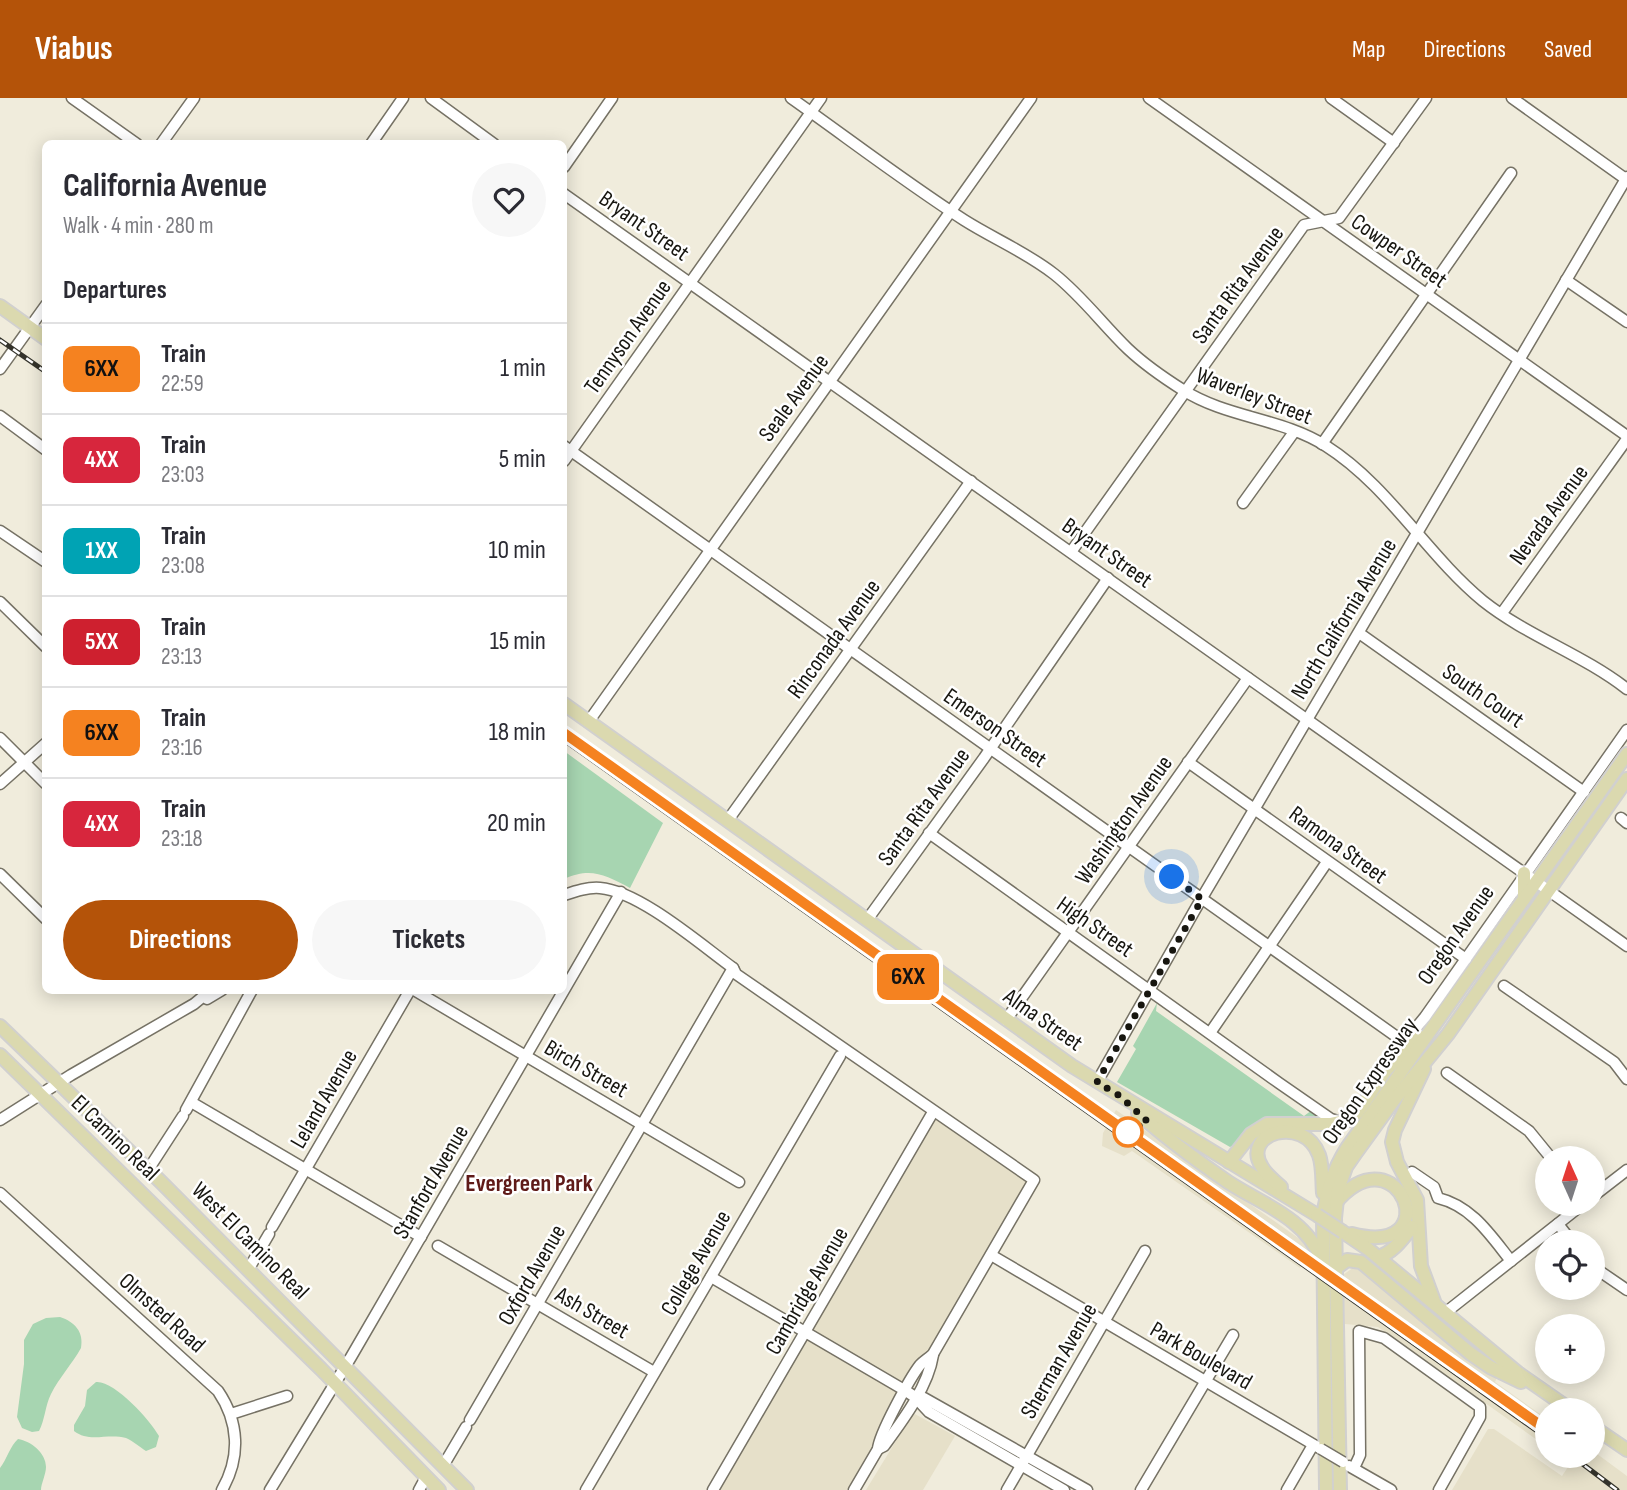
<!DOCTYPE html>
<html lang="en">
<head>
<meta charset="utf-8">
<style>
  :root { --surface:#fff; --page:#f7f7f7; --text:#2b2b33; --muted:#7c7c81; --line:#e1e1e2; --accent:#b45309 }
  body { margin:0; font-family:"Sofia Sans Condensed",sans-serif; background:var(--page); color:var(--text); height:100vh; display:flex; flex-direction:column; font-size:26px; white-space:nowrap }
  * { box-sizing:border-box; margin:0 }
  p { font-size:23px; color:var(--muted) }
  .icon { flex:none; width:38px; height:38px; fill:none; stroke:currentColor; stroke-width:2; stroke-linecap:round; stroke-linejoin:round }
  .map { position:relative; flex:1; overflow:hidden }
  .details { position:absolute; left:42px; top:42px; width:525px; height:854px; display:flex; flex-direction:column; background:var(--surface); border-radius:10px; box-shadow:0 4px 18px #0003 }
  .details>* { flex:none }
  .badge { padding:0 14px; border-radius:10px; font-size:24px; line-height:46px }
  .needle { width:46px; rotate:357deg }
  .tools { position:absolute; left:1535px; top:1048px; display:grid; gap:14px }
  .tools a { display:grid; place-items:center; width:70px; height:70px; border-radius:50%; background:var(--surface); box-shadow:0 4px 18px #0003; font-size:35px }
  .you { position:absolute; width:35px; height:35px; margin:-18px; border:5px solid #fff; border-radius:50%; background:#1a73e8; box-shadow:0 0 0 10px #1a73e833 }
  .map>.badge { position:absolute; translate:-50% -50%; box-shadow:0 0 0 4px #fff }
  h2 { padding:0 21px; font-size:26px; line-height:63px }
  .round { display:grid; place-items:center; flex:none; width:74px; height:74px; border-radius:37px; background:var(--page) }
  .summary { display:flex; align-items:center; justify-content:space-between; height:119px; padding:0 21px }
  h1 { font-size:33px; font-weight:700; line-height:52px }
  .cta { display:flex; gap:14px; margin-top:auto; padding:14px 21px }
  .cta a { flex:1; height:80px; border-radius:42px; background:var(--accent); color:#fff; font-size:28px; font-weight:700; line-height:80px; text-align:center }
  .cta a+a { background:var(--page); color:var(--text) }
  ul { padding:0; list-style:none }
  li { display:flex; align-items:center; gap:21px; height:91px; padding:0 21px; border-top:2px solid var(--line) }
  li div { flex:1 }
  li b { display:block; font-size:26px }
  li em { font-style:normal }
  li .badge { min-width:77px; font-weight:700; text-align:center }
  header { display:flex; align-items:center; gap:42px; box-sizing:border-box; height:98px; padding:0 35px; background:var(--accent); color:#fff }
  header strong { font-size:33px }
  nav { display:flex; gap:38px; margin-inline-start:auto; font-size:24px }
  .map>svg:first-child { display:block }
</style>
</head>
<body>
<header>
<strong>Viabus</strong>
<nav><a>Map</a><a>Directions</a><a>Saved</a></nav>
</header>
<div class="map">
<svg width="1627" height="1392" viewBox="0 0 1627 1392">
  <rect width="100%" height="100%" fill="#f0ecdc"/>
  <g fill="#e6e0c9">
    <path d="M 1116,1012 L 1314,1151 L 1300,1170 L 1132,1053 L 1124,1058 L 1102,1048 L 1103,1035 Z"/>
    <path d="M 934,1016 L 1028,1082 L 847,1392 L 720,1392 Z"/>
    <path d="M 1354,1169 L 1370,1177 L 1497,1279 L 1495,1284 L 1547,1321 L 1547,1349 L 1378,1229 L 1345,1226 L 1343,1177 Z"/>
    <path d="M 913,1315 L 955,1338 L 923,1392 L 866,1392 Z"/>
    <path d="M 1488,1331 L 1494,1331 L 1562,1378 L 1570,1366 L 1559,1358 L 1592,1358 L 1593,1353 L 1627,1378 L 1627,1392 L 1452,1392 Z"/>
  </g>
  <g fill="#a7d5b1">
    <path d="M 564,653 L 663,725 L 630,790 C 605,777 591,769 564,781 Z"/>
    <path d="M 1157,905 L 1156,913 L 1304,1018 L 1312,1012 L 1323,1022 L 1283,1021 L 1230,1049 L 1117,984 L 1136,951 L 1133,948 Z"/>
    <path d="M 60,1219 C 75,1224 84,1234 81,1250 C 72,1266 59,1280 51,1296 C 45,1308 45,1322 39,1333 L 32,1334 L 22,1330 L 17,1319 L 24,1266 L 24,1242 L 33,1226 L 46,1220 Z"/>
    <path d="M 96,1284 C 114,1282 150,1322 159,1338 L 156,1349 L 146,1353 C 140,1349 133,1343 126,1340 C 107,1335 89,1345 74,1333 L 74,1327 L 85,1308 L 87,1292 Z"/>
    <path d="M 18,1341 C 31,1343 46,1355 46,1369 C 46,1376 41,1386 41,1392 L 0,1392 L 0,1370 C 7,1361 10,1348 18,1341 Z"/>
  </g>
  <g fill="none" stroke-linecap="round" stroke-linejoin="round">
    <defs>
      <g id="minor">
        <path d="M 72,0 L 137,46"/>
        <path d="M 431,0 L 494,46"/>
        <path d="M 791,0 C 849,41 905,84 964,122 C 994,141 1026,154 1054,176 C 1082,198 1103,227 1128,251 C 1145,267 1164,280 1183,292 C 1227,320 1282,320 1326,348 C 1389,388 1426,456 1483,503 C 1527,538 1582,556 1627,591"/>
        <path d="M 1149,0 L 1627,338"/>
        <path d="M 1331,0 L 1394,45"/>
        <path d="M 1512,0 L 1627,82"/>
        <path d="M 161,46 L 194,0"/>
        <path d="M 371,46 L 403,0"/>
        <path d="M 564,69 L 612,0"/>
        <path d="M 564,96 L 1627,848"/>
        <path d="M 1566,182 L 1627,224"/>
        <path d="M 0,271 L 46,207"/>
        <path d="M 0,318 L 46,352"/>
        <path d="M 1322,346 L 1511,75"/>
        <path d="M 564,348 L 1404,944"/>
        <path d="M 564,363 L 821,0"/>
        <path d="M 1243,405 L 1294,334"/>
        <path d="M 0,433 L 46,464"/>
        <path d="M 1071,454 L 1304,127 L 1339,120 L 1426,0"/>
        <path d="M 0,504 L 46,549"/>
        <path d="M 1502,515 L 1627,341"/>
        <path d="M 1359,535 L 1584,694"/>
        <path d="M 589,623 L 1031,0"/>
        <path d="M 0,640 L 46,686"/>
        <path d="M 1188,664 L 1466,861"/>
        <path d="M 0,686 L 46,645"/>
        <path d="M 1621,720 L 1627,725"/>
        <path d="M 728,722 L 971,383"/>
        <path d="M 929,735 L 1279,985 L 1331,1021 L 1341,1024"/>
        <path d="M 0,776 L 46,821"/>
        <path d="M 564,797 C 576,793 588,789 600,790 C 639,793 700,846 733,870 L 736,876 L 1034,1082 L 933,1256 C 929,1260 924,1263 920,1267 C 910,1280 879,1336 878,1351 L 854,1392"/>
        <path d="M 867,822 L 984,660 L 1108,480"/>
        <path d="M 1504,888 L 1614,964 L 1627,981"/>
        <path d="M 414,892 L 739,1084"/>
        <path d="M 207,901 L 222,892"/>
        <path d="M 1006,922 L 1248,580"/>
        <path d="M 1210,935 L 1327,764"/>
        <path d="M 1401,948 L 1425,919 L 1627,632"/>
        <path d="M 1447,975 L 1529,1033 L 1551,1060"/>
        <path d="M 1097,984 L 1196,810 L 1627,79"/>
        <path d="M 191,1004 L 421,1139"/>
        <path d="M 186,1012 L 252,892"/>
        <path d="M 0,1022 L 71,977 L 194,906 L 211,892"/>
        <path d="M 148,1072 L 183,1018"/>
        <path d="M 1412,1074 L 1434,1089 L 1438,1100 C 1472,1108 1491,1138 1511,1163"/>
        <path d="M 0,1095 L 218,1293 C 239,1324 241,1359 222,1392"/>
        <path d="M 1592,1099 L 1627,1072"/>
        <path d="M 1558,1126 L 1572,1144"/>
        <path d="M 272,1129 L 410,892"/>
        <path d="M 438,1148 L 654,1274"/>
        <path d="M 991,1157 L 1321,1351"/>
        <path d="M 1592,1168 L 1627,1192"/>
        <path d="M 248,1172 L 269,1136"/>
        <path d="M 711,1179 L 906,1293 L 915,1299 L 929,1314 L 1064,1392"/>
        <path d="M 1445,1215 L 1583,1106"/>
        <path d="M 915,1299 L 924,1300 L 1087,1392"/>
        <path d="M 231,1316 L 287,1298"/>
        <path d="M 470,1322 L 733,870"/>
        <path d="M 878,1351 L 884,1348 C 903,1322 928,1289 933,1257"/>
        <path d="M 443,1368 L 466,1329"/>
        <path d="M 1349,1368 L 1391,1392"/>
        <path d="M 1354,1370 L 1360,1357 L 1359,1233 L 1384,1240 L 1480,1309 L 1480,1319 L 1439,1392"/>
        <path d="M 270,1392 L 351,1259 L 621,794"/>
        <path d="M 419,1392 L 426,1379"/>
        <path d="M 586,1392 L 840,958"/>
        <path d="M 713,1392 L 933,1014"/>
        <path d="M 1007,1392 L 1145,1153"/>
        <path d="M 1141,1392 L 1233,1237"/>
        <path d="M 1287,1392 L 1313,1347"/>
      </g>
      <g id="major">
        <path d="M 0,208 L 46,241"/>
        <path d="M 564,606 L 1072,968 L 1317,1117"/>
        <path d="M 1524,801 L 1524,775"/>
        <path d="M 0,928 L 161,1084 L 467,1392"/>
        <path d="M 0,957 L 321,1271 L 439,1392"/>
        <path d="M 1424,971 L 1395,1032 L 1392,1044 L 1397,1064 L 1417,1102 L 1421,1168 L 1434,1203"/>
        <path d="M 1138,1015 C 1166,1040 1196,1062 1228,1084 C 1260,1105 1307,1121 1321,1161"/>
        <path d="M 1229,1064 L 1251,1036 L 1267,1026 L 1330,1026 L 1349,1022 L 1358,1014 L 1386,972 L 1420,939"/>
        <path d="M 1281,1089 C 1275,1083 1266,1077 1262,1069 C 1240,1035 1304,1016 1319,1057 C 1323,1068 1322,1083 1323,1095"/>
        <path d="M 1336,1104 C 1399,1031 1449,1161 1352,1136"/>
        <path d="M 1343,1134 L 1368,1151 L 1518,1275 L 1571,1312"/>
        <path d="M 1378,1159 C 1393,1155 1403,1140 1412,1129"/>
        <path d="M 1335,1171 L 1347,1162 L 1361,1164 L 1471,1256 L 1490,1269 L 1521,1284"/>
        <path d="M 1592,1328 L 1627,1352"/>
        <path d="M 1326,1392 L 1323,1118 C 1327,1093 1333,1072 1347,1050 L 1627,656"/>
        <path d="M 1340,1392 L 1335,1120 L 1338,1092 L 1346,1069 L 1355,1056 L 1394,1002 L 1448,936 L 1627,681"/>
      </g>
    </defs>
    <use href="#minor" stroke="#767265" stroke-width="13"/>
    <use href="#major" stroke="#d1d0cf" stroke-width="16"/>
    <use href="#minor" stroke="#fff" stroke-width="10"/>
    <use href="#major" stroke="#dbd9af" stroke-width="12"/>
    <defs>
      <g id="rail">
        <path d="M 0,242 L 46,274"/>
        <path d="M 564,642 L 1547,1340"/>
        <path d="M 1572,1358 L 1617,1392"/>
      </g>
    </defs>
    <use href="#rail" stroke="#34332b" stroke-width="5"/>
    <use href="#rail" stroke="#fff" stroke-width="2.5" stroke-dasharray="8" stroke-linecap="butt"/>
    <defs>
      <path id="minor-bridge" d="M 1321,1351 L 1343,1364"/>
      <path id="major-bridge" d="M 1317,1117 L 1343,1134"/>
    </defs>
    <use href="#minor-bridge" stroke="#767265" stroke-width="13" stroke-linecap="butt"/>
    <use href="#major-bridge" stroke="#d1d0cf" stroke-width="16" stroke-linecap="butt"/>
    <use href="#minor-bridge" stroke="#fff" stroke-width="10"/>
    <use href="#major-bridge" stroke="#dbd9af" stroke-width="12"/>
  </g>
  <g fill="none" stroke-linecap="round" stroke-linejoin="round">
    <defs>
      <path id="line" d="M 564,635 L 1547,1332"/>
    </defs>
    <use href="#line" stroke="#fff" stroke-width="16"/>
    <use href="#line" stroke="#f58220" stroke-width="10"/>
    <path stroke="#171610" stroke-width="7" stroke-dasharray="0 12.6" d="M 1128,1034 L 1148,1024 L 1120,998 L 1097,984 L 1202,801 L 1172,779"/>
  </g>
  <circle fill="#fff" stroke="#f58220" stroke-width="3.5" cx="1128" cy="1034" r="14"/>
  <g text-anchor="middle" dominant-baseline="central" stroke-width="5" stroke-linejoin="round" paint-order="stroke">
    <g font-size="23" fill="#171610" stroke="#fff">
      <text transform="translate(644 128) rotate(35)">Bryant Street</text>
      <text transform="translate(1399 153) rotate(35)">Cowper Street</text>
      <text transform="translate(1238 187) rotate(-54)">Santa Rita Avenue</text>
      <text transform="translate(628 239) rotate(-55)">Tennyson Avenue</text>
      <text transform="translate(1254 298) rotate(21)">Waverley Street</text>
      <text transform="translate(794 300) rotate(-54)">Seale Avenue</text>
      <text transform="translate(1549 417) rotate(-54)">Nevada Avenue</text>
      <text transform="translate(1107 455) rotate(35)">Bryant Street</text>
      <text transform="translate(1344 521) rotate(-59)">North California Avenue</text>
      <text transform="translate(834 541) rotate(-54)">Rinconada Avenue</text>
      <text transform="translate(1483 598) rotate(35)">South Court</text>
      <text transform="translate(995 630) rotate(35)">Emerson Street</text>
      <text transform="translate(924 709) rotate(-54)">Santa Rita Avenue</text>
      <text transform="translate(1124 722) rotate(-55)">Washington Avenue</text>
      <text transform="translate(1338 747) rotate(36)">Ramona Street</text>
      <text transform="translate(1095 829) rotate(35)">High Street</text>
      <text transform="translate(1456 837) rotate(-55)">Oregon Avenue</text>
      <text transform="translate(1043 922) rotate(35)">Alma Street</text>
      <text transform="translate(586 971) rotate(30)">Birch Street</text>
      <text transform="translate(1370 983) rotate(-55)">Oregon Expressway</text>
      <text transform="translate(324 1001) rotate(-60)">Leland Avenue</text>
      <text transform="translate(115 1040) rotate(44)">El Camino Real</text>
      <text transform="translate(431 1084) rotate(-60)">Stanford Avenue</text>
      <text transform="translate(250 1143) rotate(45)">West El Camino Real</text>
      <text transform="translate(696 1165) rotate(-60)">College Avenue</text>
      <text transform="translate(532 1177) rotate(-60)">Oxford Avenue</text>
      <text transform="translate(807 1193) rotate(-60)">Cambridge Avenue</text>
      <text transform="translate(162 1215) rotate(42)">Olmsted Road</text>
      <text transform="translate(592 1215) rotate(30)">Ash Street</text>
      <text transform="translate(1201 1258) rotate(30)">Park Boulevard</text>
      <text transform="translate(1059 1263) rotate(-60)">Sherman Avenue</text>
    </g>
    <g font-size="24" font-weight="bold" fill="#5f1a18" stroke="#fff">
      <text x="529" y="1085">Evergreen Park</text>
    </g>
  </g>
</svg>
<div class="tools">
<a><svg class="needle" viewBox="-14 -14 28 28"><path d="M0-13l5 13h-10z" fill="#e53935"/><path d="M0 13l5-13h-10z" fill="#7c7c81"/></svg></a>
<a><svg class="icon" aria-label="locate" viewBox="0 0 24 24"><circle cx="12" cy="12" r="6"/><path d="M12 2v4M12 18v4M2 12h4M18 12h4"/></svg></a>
<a>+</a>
<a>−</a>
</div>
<div class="you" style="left:1172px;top:779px"></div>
<b class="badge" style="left:908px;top:879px;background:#f58220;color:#111">6XX</b>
<section class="details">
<div class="summary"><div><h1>California Avenue</h1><p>Walk · 4 min · 280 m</p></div><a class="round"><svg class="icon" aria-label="heart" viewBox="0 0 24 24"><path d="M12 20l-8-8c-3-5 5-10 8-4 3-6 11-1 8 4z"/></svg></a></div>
<h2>Departures</h2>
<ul>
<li><span class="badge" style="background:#f58220;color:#111">6XX</span><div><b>Train</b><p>22:59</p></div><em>1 min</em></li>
<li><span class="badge" style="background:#d7263d;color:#fff">4XX</span><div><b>Train</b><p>23:03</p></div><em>5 min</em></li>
<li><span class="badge" style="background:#00a3b4;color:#fff">1XX</span><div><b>Train</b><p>23:08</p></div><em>10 min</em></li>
<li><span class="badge" style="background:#ce202f;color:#fff">5XX</span><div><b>Train</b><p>23:13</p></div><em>15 min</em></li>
<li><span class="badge" style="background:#f58220;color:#111">6XX</span><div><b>Train</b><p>23:16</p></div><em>18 min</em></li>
<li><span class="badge" style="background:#d7263d;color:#fff">4XX</span><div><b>Train</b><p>23:18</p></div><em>20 min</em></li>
</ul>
<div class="cta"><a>Directions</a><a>Tickets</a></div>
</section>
</div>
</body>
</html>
